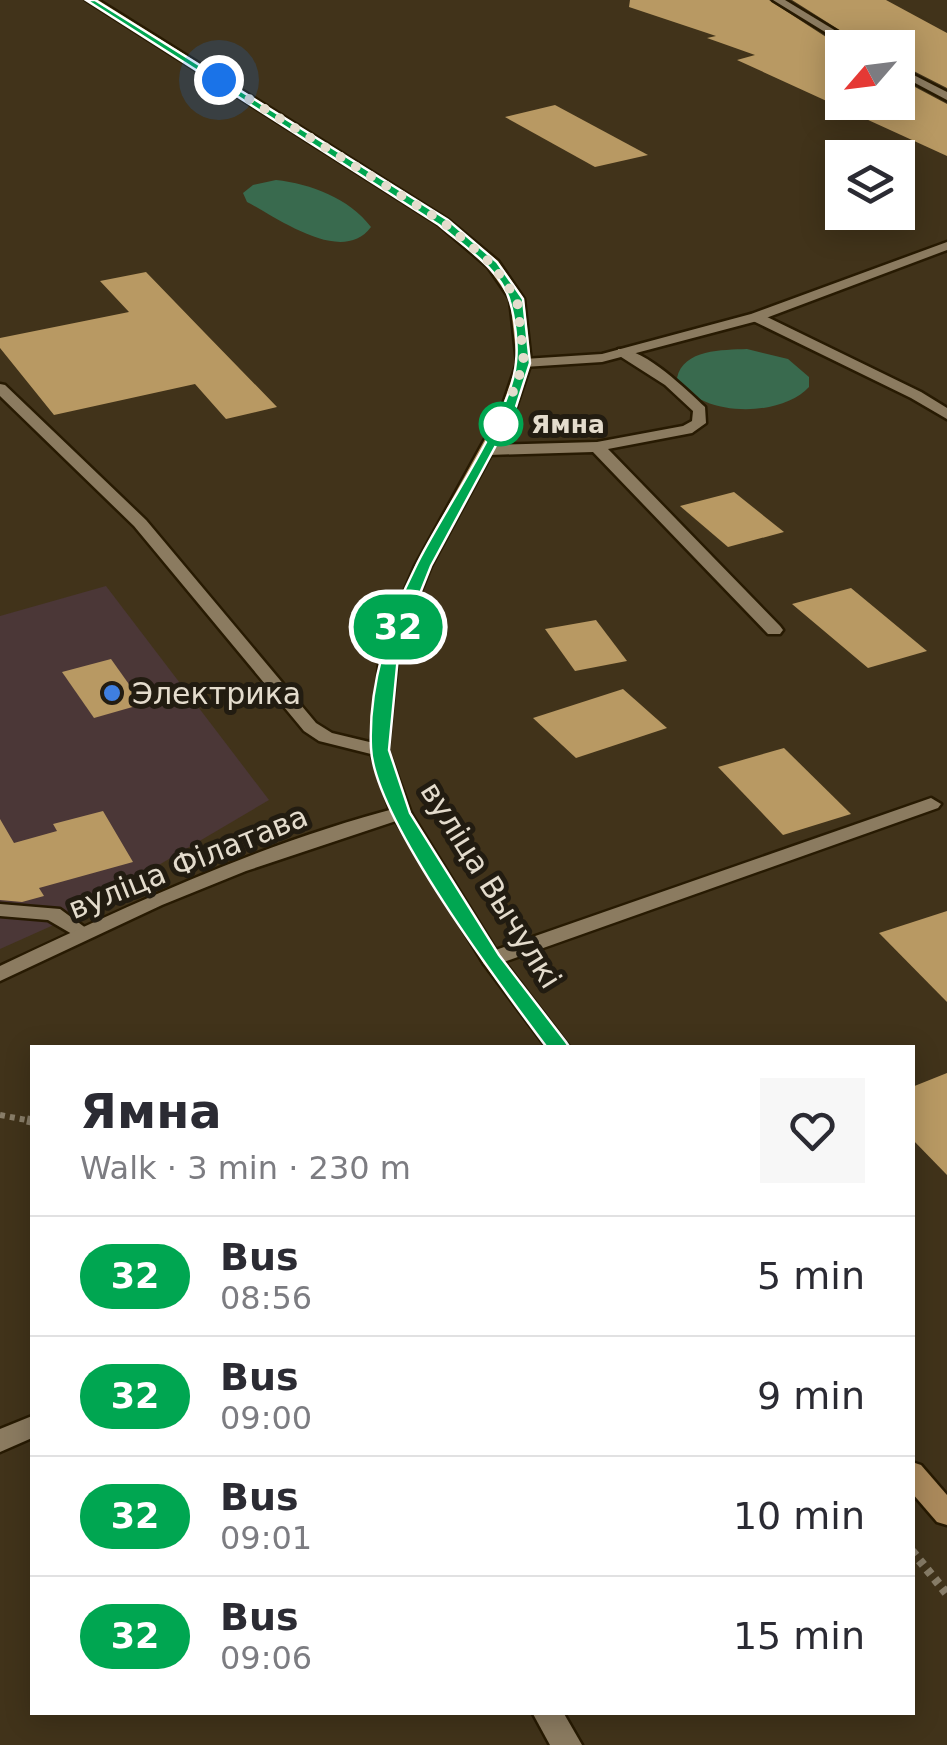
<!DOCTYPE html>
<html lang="en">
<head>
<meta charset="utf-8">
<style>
  :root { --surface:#fff; --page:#f7f7f7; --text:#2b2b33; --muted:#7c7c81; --line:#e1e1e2 }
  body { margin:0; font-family:"DejaVu Sans",sans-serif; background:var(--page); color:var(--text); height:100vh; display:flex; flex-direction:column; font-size:38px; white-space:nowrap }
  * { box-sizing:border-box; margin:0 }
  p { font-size:32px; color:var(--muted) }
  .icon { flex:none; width:55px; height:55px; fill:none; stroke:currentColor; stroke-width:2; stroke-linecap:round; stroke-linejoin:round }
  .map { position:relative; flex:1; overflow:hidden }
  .sheet { position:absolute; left:30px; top:1045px; width:885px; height:670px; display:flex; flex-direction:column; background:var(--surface); border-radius:0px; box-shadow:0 5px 25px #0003 }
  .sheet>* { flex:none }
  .badge { padding:0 20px; border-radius:32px; font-size:35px; line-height:65px }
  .needle { width:65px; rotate:242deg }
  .buttons { position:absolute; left:825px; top:30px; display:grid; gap:20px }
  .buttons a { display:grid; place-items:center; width:90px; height:90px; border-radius:0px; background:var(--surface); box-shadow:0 5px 25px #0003; font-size:50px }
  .you { position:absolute; width:50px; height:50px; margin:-25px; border:8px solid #fff; border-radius:50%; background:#1a73e8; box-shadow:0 0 0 15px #1a73e833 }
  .map>.badge { position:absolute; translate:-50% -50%; box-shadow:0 0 0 5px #fff }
  .round { display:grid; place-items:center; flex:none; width:105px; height:105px; border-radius:0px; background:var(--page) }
  .overview { display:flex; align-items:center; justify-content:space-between; height:170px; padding:0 50px }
  h1 { font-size:48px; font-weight:700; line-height:75px }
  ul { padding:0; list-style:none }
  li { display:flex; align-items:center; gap:30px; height:120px; padding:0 50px; border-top:2px solid var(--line) }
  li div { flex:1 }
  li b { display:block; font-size:38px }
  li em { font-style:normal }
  li .badge { min-width:110px; font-weight:700; text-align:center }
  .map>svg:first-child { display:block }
</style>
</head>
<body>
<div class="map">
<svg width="947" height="1745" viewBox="0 0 947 1745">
  <rect width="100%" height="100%" fill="#41331a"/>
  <path fill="#4b3737" d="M 106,586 L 269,800 L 67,919 L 0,949 L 0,616 Z"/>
  <g fill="#396a4e">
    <path d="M 276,180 C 311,184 349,198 371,227 C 342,266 278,218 247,202 L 243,193 L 253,185 Z"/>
    <path d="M 747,349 L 788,359 L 809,377 L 809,387 C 781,418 699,418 677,378 C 683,349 723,350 747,349 Z"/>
  </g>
  <g fill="#b89963">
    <path d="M 630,0 L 769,0 L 843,48 L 842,102 L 898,102 L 898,78 L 947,104 L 947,156 L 737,60 L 755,55 L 707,38 L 716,36 L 629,7 Z"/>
    <path d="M 792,0 L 886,0 L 947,33 L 947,88 L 898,63 L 898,48 L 868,48 Z"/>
    <path d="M 555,105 L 648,155 L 595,167 L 505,117 Z"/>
    <path d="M 146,272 L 204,332 L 277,407 L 226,419 L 195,384 L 54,415 L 0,348 L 0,338 L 129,312 L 100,281 Z"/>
    <path d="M 734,492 L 784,532 L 728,547 L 680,506 Z"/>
    <path d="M 851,588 L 927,651 L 868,668 L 792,604 Z"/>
    <path d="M 596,620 L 627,661 L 575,671 L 545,629 Z"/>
    <path d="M 111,659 L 143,704 L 94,718 L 62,672 Z"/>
    <path d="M 623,689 L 667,728 L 576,758 L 533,718 Z"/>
    <path d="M 784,748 L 851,814 L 783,835 L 718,767 Z"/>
    <path d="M 103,811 L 133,862 L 39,888 L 44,896 L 22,902 L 0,900 L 0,819 L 14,843 L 57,831 L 53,824 Z"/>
    <path d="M 947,911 L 947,1002 L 879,933 Z"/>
    <path d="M 947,1073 L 947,1175 L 912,1139 L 912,1087 Z"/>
  </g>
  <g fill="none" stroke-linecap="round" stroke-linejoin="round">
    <defs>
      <g id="lane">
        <path d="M 751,314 L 761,314 L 921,392 L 947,408 L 947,419 L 911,398 L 751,320 Z"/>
        <path d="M 618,349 C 643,347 687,390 705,407 L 706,423 L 692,433 L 608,449 L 780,626 L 783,630 L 780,634 L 768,634 L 593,452 L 488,455 L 480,450 L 488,445 L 597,442 L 683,426 L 692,421 L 693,411 L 665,385 L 618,355 Z"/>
        <path d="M 0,384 L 5,385 L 146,520 L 316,723 L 332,733 L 386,746 L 388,750 L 386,754 L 379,756 L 319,741 L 304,731 L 134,526 L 0,396 Z"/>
        <path d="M 931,798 L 941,804 L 938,808 L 498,964 L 484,964 L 481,959 L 484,954 Z"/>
        <path d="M 0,904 L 60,909 L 94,934 L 84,941 L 48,920 L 0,916 Z"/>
        <path d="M 32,1416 L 32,1438 L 0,1452 L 0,1429 Z"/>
        <path d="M 532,1712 L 563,1712 L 582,1745 L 550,1745 Z"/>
      </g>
      <g id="street">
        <path d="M 773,0 L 785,0 L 864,48 L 851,48 Z"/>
        <path d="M 898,67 L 947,92 L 947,100 L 898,74 Z"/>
        <path d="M 947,242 L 947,250 L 761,320 L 602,362 L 524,367 L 517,363 L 524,359 L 602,354 L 751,314 Z"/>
        <path d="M 401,807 L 411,813 L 408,817 L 246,871 L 162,905 L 0,981 L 0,966 C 130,905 261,843 401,807 Z"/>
      </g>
      <g id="secondary">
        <path d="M 86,0 L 98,0 L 447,219 L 498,261 L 524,299 L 531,363 L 515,410 L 431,566 L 399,646 L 388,750 L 411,813 L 499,955 L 570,1048 L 547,1048 L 484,964 L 391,813 L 370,750 L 381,646 L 415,566 L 501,410 L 517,363 L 510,299 L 488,267 L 439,225 Z"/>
        <path d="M 912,1462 L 921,1465 L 947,1495 L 947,1525 L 937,1522 L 912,1493 Z"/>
      </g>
    </defs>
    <use href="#lane" stroke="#271a02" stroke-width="5"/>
    <use href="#street" stroke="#271a02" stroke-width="5"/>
    <use href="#secondary" stroke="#271a02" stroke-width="5"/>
    <path stroke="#887d68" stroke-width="6" stroke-dasharray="5 5" stroke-linecap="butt" d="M 0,1115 L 32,1121"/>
    <g stroke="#887d68" stroke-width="9" stroke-dasharray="6 6" stroke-linecap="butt">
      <path d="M 27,1120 L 32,1121"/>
      <path d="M 912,1551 L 947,1594"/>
    </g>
    <use href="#lane" fill="#8b7b60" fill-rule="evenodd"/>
    <use href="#street" fill="#8b7b60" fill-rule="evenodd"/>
    <use href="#secondary" fill="#aa895b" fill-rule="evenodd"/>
  </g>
  <path fill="#00a651" stroke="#fff" stroke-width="2.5" d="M 86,0 L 95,0 L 448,220 L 497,262 L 523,299 L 530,363 L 515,410 L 431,566 L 399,646 L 389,750 L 410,813 L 499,955 L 566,1042 L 570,1048 L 566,1053 L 551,1053 C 505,992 374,819 371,748 C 368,687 389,619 416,566 C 441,514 512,415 516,362 C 518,345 515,318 510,302 C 502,270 462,245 439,225 Z"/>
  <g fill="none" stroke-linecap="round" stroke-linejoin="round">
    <path stroke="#e4dccd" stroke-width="10" stroke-dasharray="0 18" d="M 219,80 L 443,222 L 492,264 L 517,299 L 524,363 L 498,430 L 501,424"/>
  </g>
  <circle fill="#fff" stroke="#00a651" stroke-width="5" cx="501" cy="424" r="20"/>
  <circle fill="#3f7fe0" stroke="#221c11" stroke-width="4" cx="112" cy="693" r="10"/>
  <g text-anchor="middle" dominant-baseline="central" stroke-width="10" stroke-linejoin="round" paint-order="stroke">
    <g font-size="25" font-weight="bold" fill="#e4dccd" stroke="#221c11" text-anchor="start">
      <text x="531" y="424">Ямна</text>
    </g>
    <g font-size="30" fill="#e4dccd" stroke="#221c11" text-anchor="start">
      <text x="132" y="693">Электрика</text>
    </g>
    <g font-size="30" fill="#e4dccd" stroke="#221c11">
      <text transform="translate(188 862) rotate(-22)">вуліца Філатава</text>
      <text transform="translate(491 885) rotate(58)">вуліца Вычулкі</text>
    </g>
  </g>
</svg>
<div class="buttons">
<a><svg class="needle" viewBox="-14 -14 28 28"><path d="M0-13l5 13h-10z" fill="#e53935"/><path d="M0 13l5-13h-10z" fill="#7c7c81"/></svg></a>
<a><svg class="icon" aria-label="layers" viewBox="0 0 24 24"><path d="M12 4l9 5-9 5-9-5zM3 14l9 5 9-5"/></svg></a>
</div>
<div class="you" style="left:219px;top:80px"></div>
<b class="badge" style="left:398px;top:627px;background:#00a651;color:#fff">32</b>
<section class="sheet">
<div class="overview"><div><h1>Ямна</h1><p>Walk · 3 min · 230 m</p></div><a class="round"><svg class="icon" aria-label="heart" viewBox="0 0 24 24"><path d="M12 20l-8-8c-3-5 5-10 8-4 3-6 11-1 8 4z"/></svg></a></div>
<ul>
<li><span class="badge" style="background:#00a651;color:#fff">32</span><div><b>Bus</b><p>08:56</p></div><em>5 min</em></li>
<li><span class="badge" style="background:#00a651;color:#fff">32</span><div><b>Bus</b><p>09:00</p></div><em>9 min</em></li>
<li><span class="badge" style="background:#00a651;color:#fff">32</span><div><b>Bus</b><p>09:01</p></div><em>10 min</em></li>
<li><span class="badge" style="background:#00a651;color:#fff">32</span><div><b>Bus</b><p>09:06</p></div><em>15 min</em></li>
</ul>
</section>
</div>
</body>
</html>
